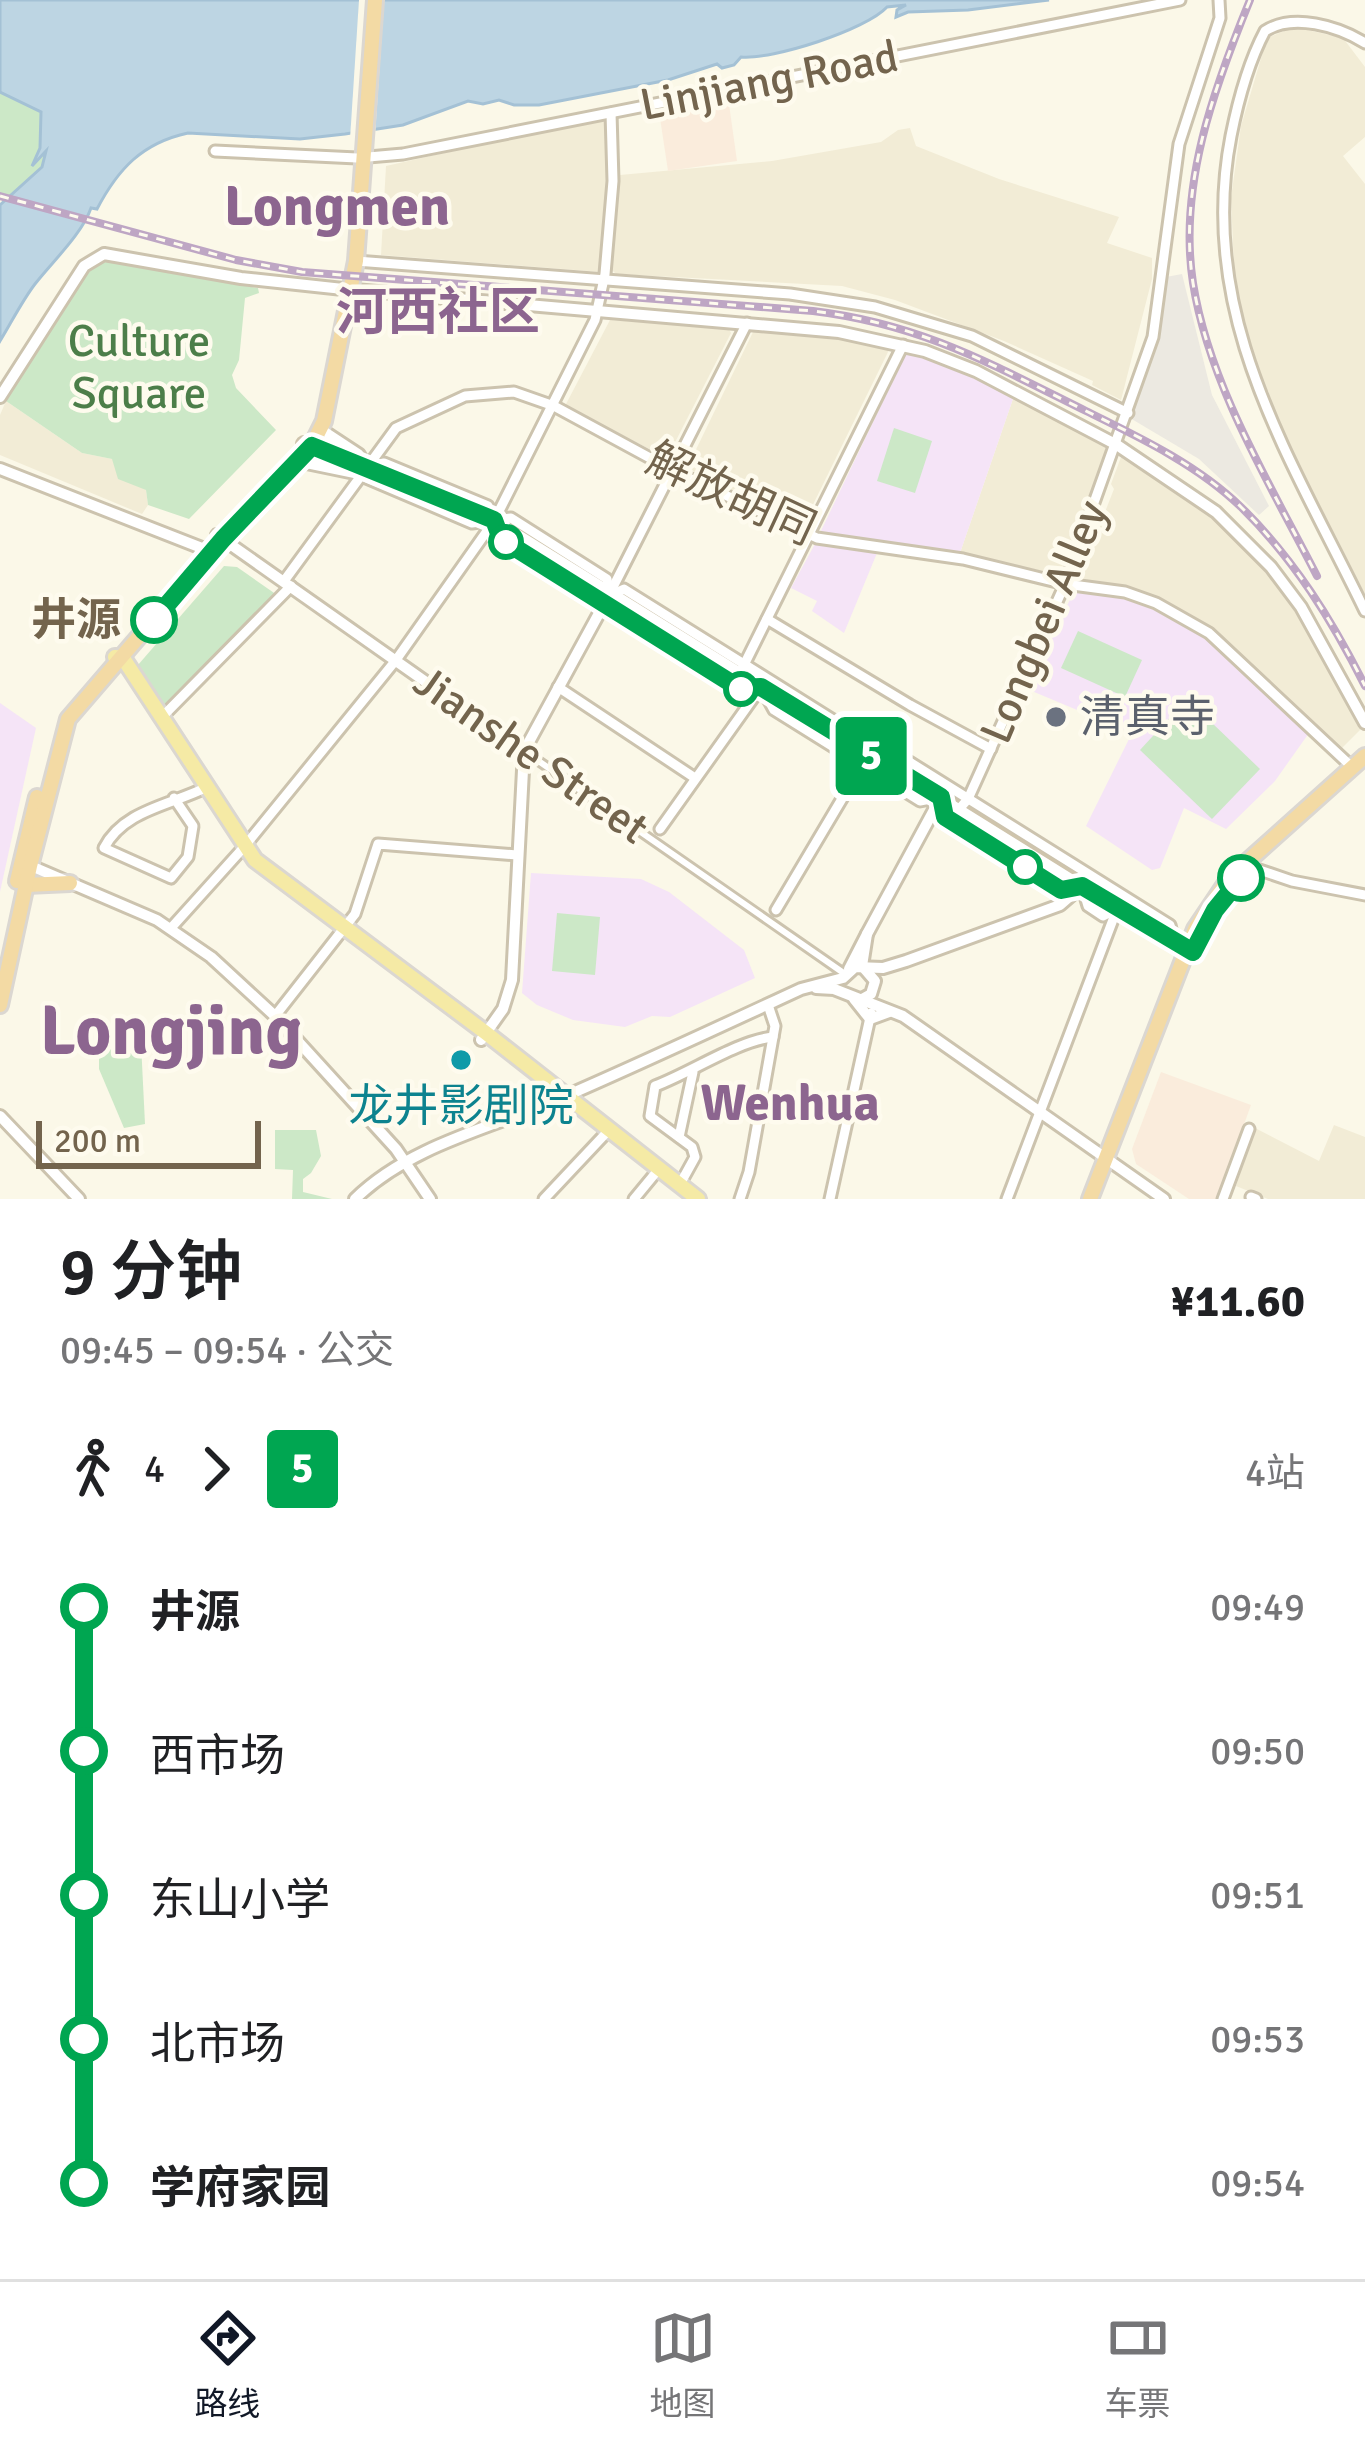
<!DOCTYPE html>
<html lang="zh">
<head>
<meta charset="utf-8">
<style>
  :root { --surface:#fff; --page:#f2f2f2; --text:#202124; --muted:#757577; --line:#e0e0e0; --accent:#111827 }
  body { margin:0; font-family:Signika,"Noto Sans SC",sans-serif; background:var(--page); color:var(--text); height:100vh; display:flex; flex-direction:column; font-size:45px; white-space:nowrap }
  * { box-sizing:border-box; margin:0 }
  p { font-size:39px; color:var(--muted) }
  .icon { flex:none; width:66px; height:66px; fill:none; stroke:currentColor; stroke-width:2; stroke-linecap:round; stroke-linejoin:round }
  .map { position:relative; height:1199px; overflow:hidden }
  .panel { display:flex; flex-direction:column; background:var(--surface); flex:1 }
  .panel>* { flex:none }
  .badge { padding:0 24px; border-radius:9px; font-size:42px; line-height:78px }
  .scale { position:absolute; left:36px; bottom:30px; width:225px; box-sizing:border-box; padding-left:12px; border:6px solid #73644d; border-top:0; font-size:33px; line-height:42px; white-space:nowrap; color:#73644d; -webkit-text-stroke:9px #fefbee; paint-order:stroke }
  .map>.badge { position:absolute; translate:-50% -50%; box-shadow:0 0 0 6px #fff }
  .legs { display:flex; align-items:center; gap:18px; height:132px; padding:0 60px; font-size:39px }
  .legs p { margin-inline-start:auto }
  .head { display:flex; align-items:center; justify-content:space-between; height:204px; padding:0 60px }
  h1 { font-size:66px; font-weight:600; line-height:90px }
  ul { padding:0 60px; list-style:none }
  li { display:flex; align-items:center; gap:42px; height:144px; font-size:45px }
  li i { display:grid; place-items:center; width:18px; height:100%; margin:0 15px; background:currentColor }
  li i::after { content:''; width:30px; height:30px; margin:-15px; border:9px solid; border-radius:50%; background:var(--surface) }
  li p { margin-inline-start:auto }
  li:first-child i { background:linear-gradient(#0000 50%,currentColor 0) }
  li:last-child i { background:linear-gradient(currentColor 50%,#0000 0) }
  .menu { display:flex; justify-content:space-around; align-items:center; height:168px; border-top:3px solid var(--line); background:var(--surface); font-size:33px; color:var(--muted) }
  .menu a { display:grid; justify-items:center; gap:6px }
  .menu .selected { color:var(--accent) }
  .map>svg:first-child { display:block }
</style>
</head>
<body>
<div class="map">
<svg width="1365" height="1199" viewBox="0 0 1365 1199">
  <rect width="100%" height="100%" fill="#fbf8e8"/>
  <g fill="#f2ecd6">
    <path d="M 1294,27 L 1343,38 L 1365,67 L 1365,137 L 1343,156 L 1365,184 L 1365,595 L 1268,402 L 1269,392 L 1258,380 L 1235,290 L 1231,198 L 1241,126 L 1267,38 Z"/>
    <path d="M 605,117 L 609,123 L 601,272 L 381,255 L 386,166 Z"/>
    <path d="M 910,128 L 916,146 L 999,179 L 1119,217 L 1107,243 L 1152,258 L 1152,279 L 1121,400 L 1092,385 L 1093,381 L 1004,341 L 895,300 L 842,286 L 616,274 L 611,269 L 620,175 L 772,161 L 881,142 L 898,130 Z"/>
    <path d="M 610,320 L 728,328 L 731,333 L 667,458 L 565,406 Z"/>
    <path d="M 754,330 L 832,334 L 888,345 L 889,350 L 802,527 L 687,468 Z"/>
    <path d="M 1014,396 L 1100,439 L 1106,449 L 1061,575 L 960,553 Z"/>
    <path d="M 6,401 L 82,453 L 112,459 L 146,490 L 148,505 L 142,514 L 0,455 L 0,415 Z"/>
    <path d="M 1125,455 L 1227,525 L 1303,616 L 1363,727 L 1334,756 L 1213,643 L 1122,594 L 1074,591 L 1114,489 L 1111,484 L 1121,457 Z"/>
    <path d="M 1334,1125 L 1365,1137 L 1365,1199 L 1268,1199 L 1236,1186 L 1255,1128 L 1319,1161 Z"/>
  </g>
  <g fill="#faecdc">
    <path d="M 729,104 L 737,161 L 668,171 L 660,118 Z"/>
    <path d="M 1161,1072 L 1251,1105 L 1217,1199 L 1189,1199 L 1136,1164 L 1132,1149 Z"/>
  </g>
  <path fill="#ece9e1" d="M 1182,274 L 1212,395 L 1269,506 L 1259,515 L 1199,459 L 1130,418 L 1157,335 L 1166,277 Z"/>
  <g fill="#f5e4f7">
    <path d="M 910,353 L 939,361 L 1014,396 L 960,553 L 861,544 L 819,535 L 905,355 Z"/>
    <path d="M 816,542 L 877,553 L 844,633 L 812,611 L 817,601 L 791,588 Z"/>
    <path d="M 1074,591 L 1122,594 L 1149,603 L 1201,633 L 1309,733 L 1275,781 L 1226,829 L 1184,808 L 1160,868 L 1152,870 L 1086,826 L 1132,733 L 1027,689 Z"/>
    <path d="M 0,703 L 36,728 L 0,892 Z"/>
    <path d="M 531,873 L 641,879 L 669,892 L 744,950 L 755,978 L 670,1017 L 652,1016 L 625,1027 L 573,1020 L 537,1005 L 522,993 Z"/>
  </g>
  <g fill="#cce8c7">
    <path d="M 0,92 L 41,112 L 43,130 L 37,160 L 46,150 L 42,167 L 11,196 L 0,193 Z"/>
    <path d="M 108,261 L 258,288 L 259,293 L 245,298 L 239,360 L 232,375 L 236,388 L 276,430 L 189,519 L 148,505 L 146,490 L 118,479 L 112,459 L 82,453 L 6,401 L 80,281 L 93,267 Z"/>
    <path d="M 894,428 L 932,441 L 915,493 L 877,481 Z"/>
    <path d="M 224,566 L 237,567 L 277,595 L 163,711 L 131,673 Z"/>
    <path d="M 1078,631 L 1142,660 L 1125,697 L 1061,668 Z"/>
    <path d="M 1187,699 L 1260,769 L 1212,819 L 1140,750 Z"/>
    <path d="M 557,913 L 600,917 L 595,975 L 552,971 Z"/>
    <path d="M 135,1037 L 141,1043 L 145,1124 L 124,1128 L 99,1069 L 99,1041 L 102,1038 Z"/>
    <path d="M 275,1130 L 316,1130 L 321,1156 L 311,1173 L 303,1179 L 303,1192 L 332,1199 L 292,1199 L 293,1170 L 275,1169 Z"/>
  </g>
  <path fill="#bdd5e3" stroke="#a4c1d5" stroke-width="3" d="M 0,0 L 1049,0 L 968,10 L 908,12 L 896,17 L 897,10 L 906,5 L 887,7 C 866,30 772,60 741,57 L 734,65 L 722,68 L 717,64 L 668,80 L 539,105 L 514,105 L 499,100 L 483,104 L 468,101 L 403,125 L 345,134 L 300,139 L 188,133 C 142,143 118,169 97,209 L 91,208 C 82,234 53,261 35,284 C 22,301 11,323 0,341 L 0,205 L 42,167 L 46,151 L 32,166 L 40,148 L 41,112 L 0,92 Z"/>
  <path fill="#fbf8e8" d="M 359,0 L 384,0 L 375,136 L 350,139 Z"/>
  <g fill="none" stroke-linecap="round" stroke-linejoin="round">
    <defs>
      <path id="pedestrian" d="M 527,753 L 845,974"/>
      <g id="minor">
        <path d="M 1365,43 C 1338,26 1293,13 1265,31 C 1248,63 1238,101 1231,136 C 1196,315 1290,456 1365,611"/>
        <path d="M 215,151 L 357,158 L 403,154 L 1180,0"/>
        <path d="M 356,261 L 790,294 L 875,307 L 972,336 L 1128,413"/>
        <path d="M 321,429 L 359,454 L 367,467"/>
        <path d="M 299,462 L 357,474 L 472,523 L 511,518 L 607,579 L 609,595"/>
        <path d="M 367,467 L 384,463 L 488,506 L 501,539 L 742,690 L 760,687"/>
        <path d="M 284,581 L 396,428 L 465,396 L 514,392 L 554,406 L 674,471 L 817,538 L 963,559 L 1065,584 L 1125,592 L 1156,603 L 1209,633 L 1352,767"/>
        <path d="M 609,595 L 747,323"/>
        <path d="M 611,595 L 624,589 L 862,738 L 868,754"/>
        <path d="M 767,619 L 910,705 L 991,749"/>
        <path d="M 740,673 L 903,345"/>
        <path d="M 558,687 L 695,778"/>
        <path d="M 764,692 L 774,710 L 920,801 L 941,797 L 945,817 L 1061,890 L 1082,886 L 1088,906 L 1103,916 L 1117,909"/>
        <path d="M 163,716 L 291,586"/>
        <path d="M 868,754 L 884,746 L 1170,925 L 1174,942"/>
        <path d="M 174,798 L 193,826 L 188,857 L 171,878 L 104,848 C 124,809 173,805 209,786"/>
        <path d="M 960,808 L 968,799 L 1065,584 L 1153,337 L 1179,144 L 1220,18 L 1219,0"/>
        <path d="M 660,829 L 761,687"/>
        <path d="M 1251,867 L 1292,881 L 1365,895"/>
        <path d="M 776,910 L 865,760"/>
        <path d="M 171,928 L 244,847 L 396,660 L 494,521 L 595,320 L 605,274 L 613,181 L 611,113"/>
        <path d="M 275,1016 L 355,914 L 378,844 L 517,855"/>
        <path d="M 679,1137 L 693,1072"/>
        <path d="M 679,1186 L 695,1157 L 692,1147 L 650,1116 L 655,1086 C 692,1072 737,1041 773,1037"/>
        <path d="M 1251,1197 L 1256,1199"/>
        <path d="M 544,1199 L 608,1131"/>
        <path d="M 634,1199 L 658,1170"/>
        <path d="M 740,1199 L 749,1172 L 775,1026 L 768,1005"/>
        <path d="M 830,1199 L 871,1013"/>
        <path d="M 1007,1199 L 1117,909"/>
        <path d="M 1223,1199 L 1249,1129"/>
      </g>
      <g id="tertiary">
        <path d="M 0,397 L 84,266 L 104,254 L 241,278 L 343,289 L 839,332 L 925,351 L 976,371 L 1117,445 L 1216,512 L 1271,567 L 1301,607 L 1365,723"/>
        <path d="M 0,469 L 212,552"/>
        <path d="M 217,535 L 524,751"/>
        <path d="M 24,863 L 157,920 L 211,957 L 275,1016 L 396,1149 L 430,1199"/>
        <path d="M 867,934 L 941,797"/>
        <path d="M 849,969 L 867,934 L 862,966 L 875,981 L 871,994 L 862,999"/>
        <path d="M 816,988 L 834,989 L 903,1016 L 1164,1199"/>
        <path d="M 854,999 L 870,1019 L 889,1012"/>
        <path d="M 481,1040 L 503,1009 L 512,980 L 524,751 L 609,595"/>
        <path d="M 0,1116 L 79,1199"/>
        <path d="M 355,1199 C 409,1146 490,1128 559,1099 C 640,1064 721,1026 801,989 L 843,978 L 855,967 L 883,968 L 906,961 L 1060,905 L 1082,886"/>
      </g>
      <path id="secondary" d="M 304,444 L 494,521 L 1117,909 L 1192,951"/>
      <path id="primary" d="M 115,657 L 123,658 L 255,860 L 486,1033 L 698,1199"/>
      <g id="trunk">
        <path d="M 17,881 L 37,797"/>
        <path d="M 26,885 L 70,883"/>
        <path d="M 0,1005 L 30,866 L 68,719 L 223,539 L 288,475 L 312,445 L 324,421 L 356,261 L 375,0"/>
        <path d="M 1090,1199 L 1195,929 L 1230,877 L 1365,756"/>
      </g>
    </defs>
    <use href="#pedestrian" stroke="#ccc3ae" stroke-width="12"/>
    <use href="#minor" stroke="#ccc3ae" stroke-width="15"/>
    <use href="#tertiary" stroke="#ccc3ae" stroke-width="16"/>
    <use href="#secondary" stroke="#cfc4ac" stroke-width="18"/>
    <use href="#primary" stroke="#dbd7d1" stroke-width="20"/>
    <use href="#trunk" stroke="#dbd7d1" stroke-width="20"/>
    <use href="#pedestrian" stroke="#fff" stroke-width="6"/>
    <use href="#minor" stroke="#fff" stroke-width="9"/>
    <use href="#tertiary" stroke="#fff" stroke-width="10"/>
    <use href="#secondary" stroke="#fff" stroke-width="12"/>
    <use href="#primary" stroke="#f5eaa5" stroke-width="14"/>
    <use href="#trunk" stroke="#f3daa4" stroke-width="14"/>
    <defs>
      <g id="rail">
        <path d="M 1250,0 C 1214,88 1178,186 1193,283 C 1209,385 1271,486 1317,576"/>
        <path d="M 0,196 L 236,260 L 302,272 L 813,311 C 921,324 991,364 1086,411 C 1139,437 1198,465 1241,507 C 1294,559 1332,620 1365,686"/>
      </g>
    </defs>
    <use href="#rail" stroke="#bea6c4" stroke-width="8"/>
    <use href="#rail" stroke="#fefbee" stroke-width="3" stroke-dasharray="9" stroke-linecap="butt"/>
  </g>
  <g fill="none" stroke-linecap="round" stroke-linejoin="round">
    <defs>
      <path id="line-1" d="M 154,620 L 223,539 L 312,446 L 494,520 L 501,539 L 739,688 L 761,687 L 941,797 L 945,817 L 1061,890 L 1082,886 L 1193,952 L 1215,910 L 1241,878"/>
    </defs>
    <use href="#line-1" stroke="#fff" stroke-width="27"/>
    <use href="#line-1" stroke="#00a651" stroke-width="18"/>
  </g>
  <g fill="#fff" stroke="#00a651" stroke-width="6">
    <circle cx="506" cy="542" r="15"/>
    <circle cx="154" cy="620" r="21"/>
    <circle cx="741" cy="689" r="15"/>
    <circle cx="1025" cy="867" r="15"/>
    <circle cx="1241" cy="878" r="21"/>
  </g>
  <circle fill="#6b7280" stroke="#fefbee" stroke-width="4.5" cx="1056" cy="717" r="12"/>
  <circle fill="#0f9aa8" stroke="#fefbee" stroke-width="4.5" cx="461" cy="1060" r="12"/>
  <g text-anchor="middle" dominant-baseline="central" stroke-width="9" stroke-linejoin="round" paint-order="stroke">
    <g font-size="45" fill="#73644d" stroke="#fefbee">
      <text transform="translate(769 81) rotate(-11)">Linjiang Road</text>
      <text transform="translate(731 494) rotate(25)">解放胡同</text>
      <text transform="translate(1044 622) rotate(-67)">Longbei Alley</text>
      <text transform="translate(531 755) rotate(35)">Jianshe Street</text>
    </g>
    <g font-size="45" fill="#4c7e49" stroke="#fefbee">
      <text x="139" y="341">Culture<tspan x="139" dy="52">Square</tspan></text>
    </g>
    <g font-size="45" font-weight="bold" fill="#73644d" stroke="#fefbee" text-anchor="end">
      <text x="121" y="620">井源</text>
    </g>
    <g font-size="45" fill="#5b616d" stroke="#fefbee" text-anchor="start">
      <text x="1080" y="717">清真寺</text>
    </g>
    <g font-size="45" fill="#0d838f" stroke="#fefbee">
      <text x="461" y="1106">龙井影剧院</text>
    </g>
    <g font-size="51" font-weight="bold" fill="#8c658f" stroke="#fefbee">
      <text x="438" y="312">河西社区</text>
      <text x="790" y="1103">Wenhua</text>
    </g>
    <g font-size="57" font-weight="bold" fill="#8c658f" stroke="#fefbee">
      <text x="337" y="206">Longmen</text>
    </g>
    <g font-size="69" font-weight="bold" fill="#8c658f" stroke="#fefbee">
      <text x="171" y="1031">Longjing</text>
    </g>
  </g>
</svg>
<div class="scale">200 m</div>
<b class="badge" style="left:871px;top:756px;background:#00a651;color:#fff">5</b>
</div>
<section class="panel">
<div class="head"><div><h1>9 分钟</h1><p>09:45 – 09:54 · 公交</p></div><b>¥11.60</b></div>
<div class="legs"><svg class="icon" aria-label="walk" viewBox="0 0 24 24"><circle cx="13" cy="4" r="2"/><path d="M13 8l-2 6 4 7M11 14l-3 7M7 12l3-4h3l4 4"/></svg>4<svg class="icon" aria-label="forward" viewBox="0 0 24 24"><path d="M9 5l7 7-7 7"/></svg><b class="badge" style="background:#00a651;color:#fff">5</b><p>4站</p></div>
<ul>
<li><i style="color:#00a651"></i><b>井源</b><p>09:49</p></li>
<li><i style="color:#00a651"></i><span>西市场</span><p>09:50</p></li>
<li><i style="color:#00a651"></i><span>东山小学</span><p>09:51</p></li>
<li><i style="color:#00a651"></i><span>北市场</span><p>09:53</p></li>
<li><i style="color:#00a651"></i><b>学府家园</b><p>09:54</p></li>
</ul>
</section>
<nav class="menu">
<a class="selected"><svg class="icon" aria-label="directions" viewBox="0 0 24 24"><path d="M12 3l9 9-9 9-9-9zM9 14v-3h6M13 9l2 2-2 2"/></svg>路线</a>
<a><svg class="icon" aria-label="map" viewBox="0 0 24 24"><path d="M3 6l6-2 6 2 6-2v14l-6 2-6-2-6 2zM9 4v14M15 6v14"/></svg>地图</a>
<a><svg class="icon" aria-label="tickets" viewBox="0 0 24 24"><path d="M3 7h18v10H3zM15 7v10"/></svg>车票</a>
</nav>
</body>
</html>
